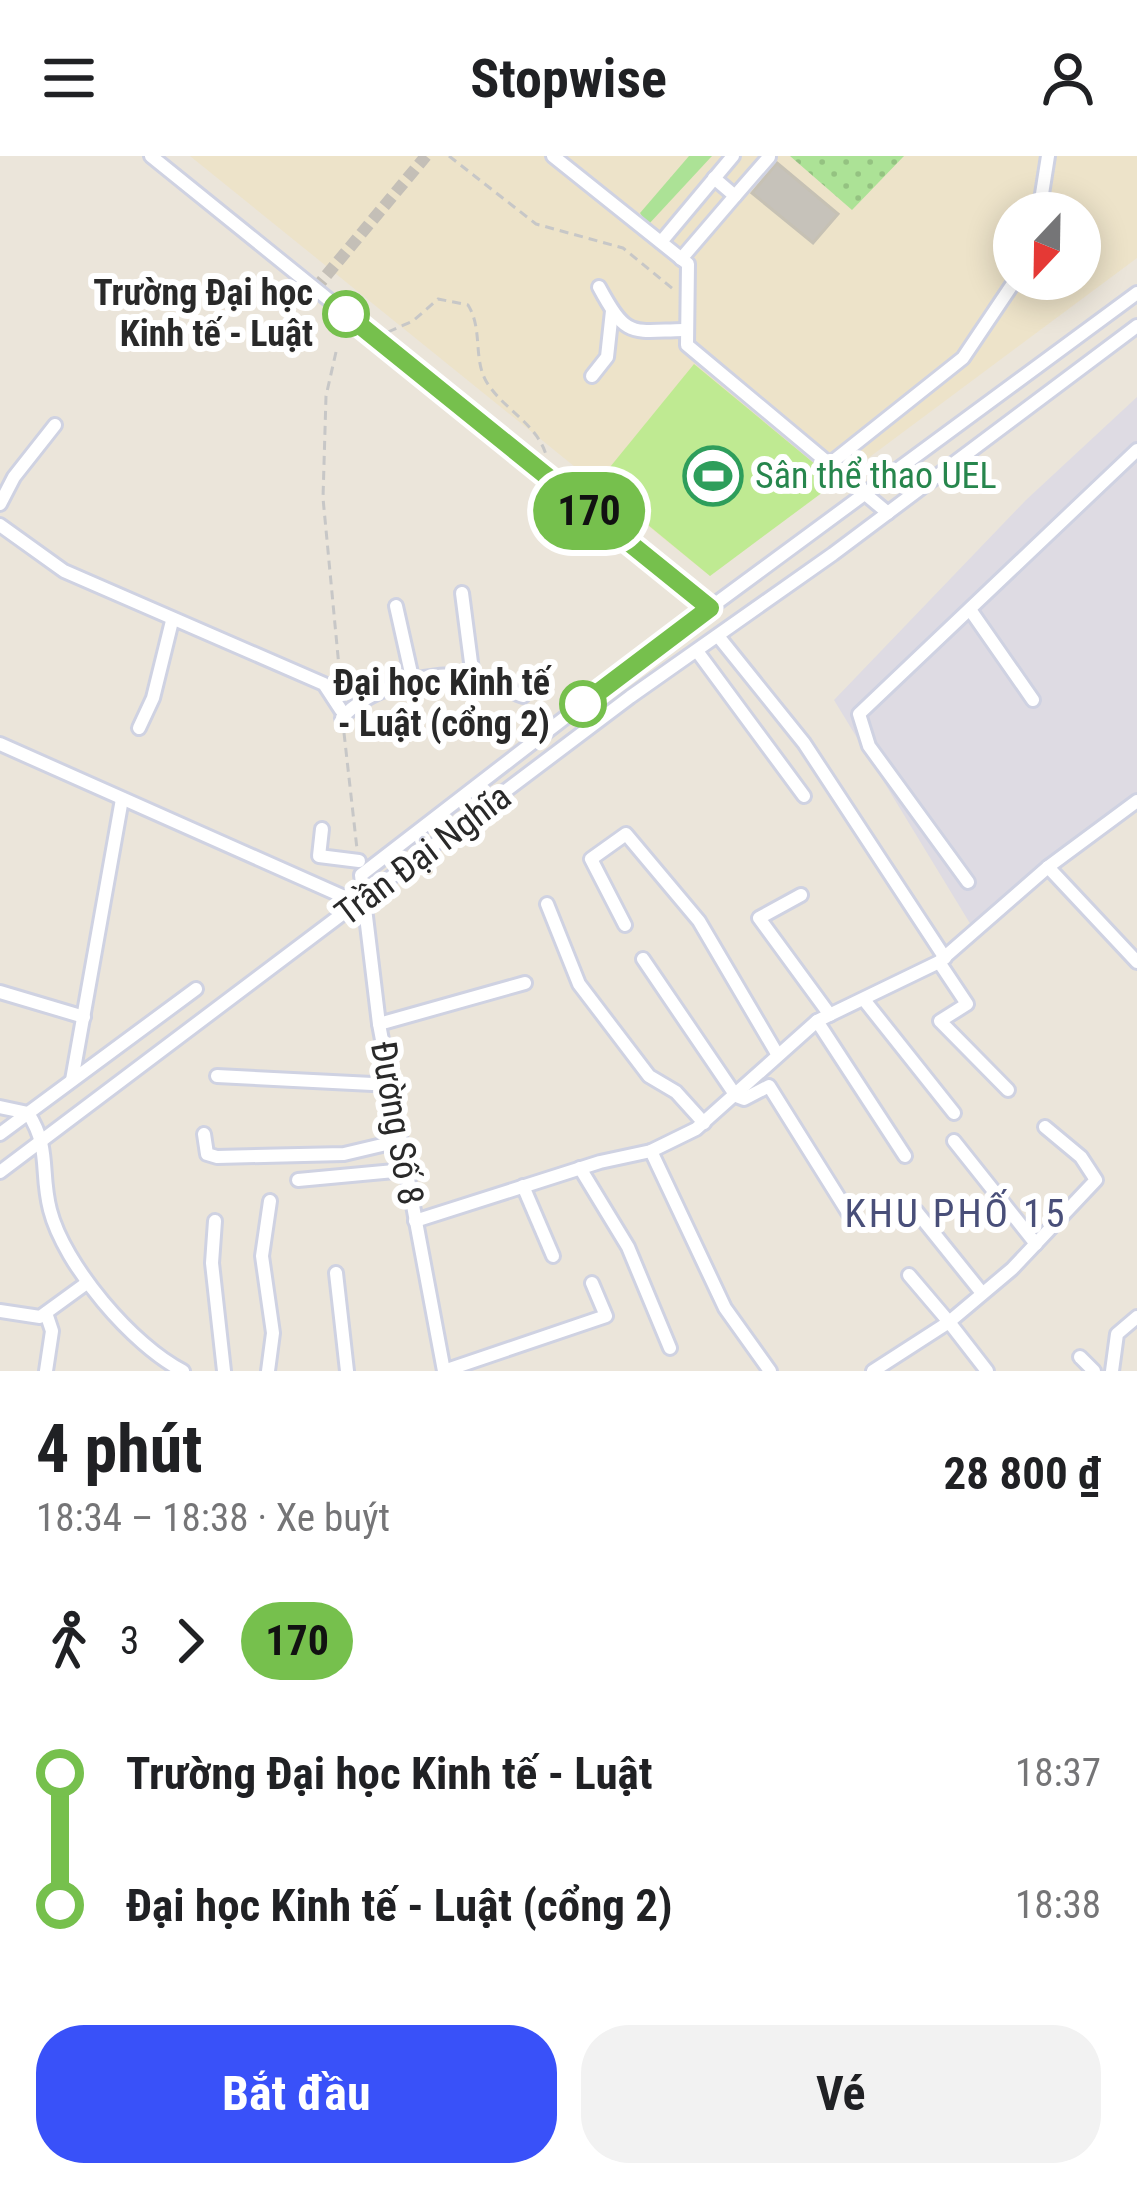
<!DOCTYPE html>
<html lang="vi">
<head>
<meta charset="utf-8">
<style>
  :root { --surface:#fff; --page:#f2f2f2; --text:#202124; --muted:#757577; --accent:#3951f9 }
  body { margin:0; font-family:"Roboto Condensed",sans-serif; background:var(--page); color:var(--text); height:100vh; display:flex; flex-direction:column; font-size:45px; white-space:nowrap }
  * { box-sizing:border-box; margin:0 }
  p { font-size:39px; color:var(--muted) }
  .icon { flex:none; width:66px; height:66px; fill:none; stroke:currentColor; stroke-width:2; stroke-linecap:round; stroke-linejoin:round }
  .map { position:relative; height:1215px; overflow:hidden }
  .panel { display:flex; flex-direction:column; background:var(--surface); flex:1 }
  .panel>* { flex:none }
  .badge { padding:0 24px; border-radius:39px; font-size:42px; line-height:78px }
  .needle { width:78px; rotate:202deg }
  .buttons { position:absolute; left:993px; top:36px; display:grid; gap:24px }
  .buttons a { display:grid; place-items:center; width:108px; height:108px; border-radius:50%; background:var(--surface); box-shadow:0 6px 30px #0003; font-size:60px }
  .map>.badge { position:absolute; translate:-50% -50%; box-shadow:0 0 0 6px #fff }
  .legs { display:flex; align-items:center; gap:18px; height:132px; padding:0 36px; font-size:39px }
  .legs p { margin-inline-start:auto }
  .summary { display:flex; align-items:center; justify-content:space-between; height:204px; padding:0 36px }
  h1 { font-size:66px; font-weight:700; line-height:90px }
  .cta { display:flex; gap:24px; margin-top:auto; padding:24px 36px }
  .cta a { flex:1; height:138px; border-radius:48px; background:var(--accent); color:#fff; font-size:48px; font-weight:700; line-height:138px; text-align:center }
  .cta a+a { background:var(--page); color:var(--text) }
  ul { padding:0 36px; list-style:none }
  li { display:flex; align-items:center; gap:42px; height:132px; font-size:45px }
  li i { display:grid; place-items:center; width:18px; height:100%; margin:0 15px; background:currentColor }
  li i::after { content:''; width:30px; height:30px; margin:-15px; border:9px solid; border-radius:50%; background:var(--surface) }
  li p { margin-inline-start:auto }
  li:first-child i { background:linear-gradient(#0000 50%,currentColor 0) }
  li:last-child i { background:linear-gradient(currentColor 50%,#0000 0) }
  header { display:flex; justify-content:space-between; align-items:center; height:156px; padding:0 36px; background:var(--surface); font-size:54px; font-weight:700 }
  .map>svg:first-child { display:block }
</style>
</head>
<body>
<header><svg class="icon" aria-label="menu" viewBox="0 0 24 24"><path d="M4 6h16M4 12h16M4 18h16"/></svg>Stopwise<svg class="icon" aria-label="person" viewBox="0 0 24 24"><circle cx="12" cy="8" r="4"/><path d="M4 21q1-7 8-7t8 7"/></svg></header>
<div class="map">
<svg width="1137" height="1215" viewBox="0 0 1137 1215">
  <defs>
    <pattern id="grass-tufts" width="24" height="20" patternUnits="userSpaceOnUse" patternTransform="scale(3)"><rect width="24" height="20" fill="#ace296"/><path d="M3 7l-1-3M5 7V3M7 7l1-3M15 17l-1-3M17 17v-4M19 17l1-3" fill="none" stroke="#94c281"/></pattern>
    <pattern id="garden-dots" width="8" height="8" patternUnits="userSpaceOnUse" patternTransform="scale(3)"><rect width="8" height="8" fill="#ace296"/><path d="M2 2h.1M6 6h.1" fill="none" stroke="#94c281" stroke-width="1.8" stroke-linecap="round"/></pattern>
  </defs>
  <rect width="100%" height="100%" fill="#ebe5da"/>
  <path fill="#dedbe3" d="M 1137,241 L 1137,644 L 974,774 L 834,544 L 1026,344 Z"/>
  <path fill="#ede3c9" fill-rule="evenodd" d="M 190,0 L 1137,0 L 1137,102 L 710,420 ZM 1014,57 L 1080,57 L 1080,123 L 1014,123 Z"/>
  <path fill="url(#grass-tufts)" d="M 689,0 L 712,0 L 648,69 L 640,57 Z"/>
  <path fill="url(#garden-dots)" d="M 790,0 L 904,0 L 852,54 Z"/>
  <path fill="#bfea92" d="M 694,208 L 821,313 L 827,333 L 710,420 L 597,327 Z"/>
  <path fill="#c6c2ba" stroke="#c6c1b4" stroke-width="3" d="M 777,7 L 838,58 L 813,87 L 752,37 Z"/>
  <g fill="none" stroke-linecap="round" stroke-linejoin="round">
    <path stroke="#c4bfb7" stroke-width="12" stroke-dasharray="12 6" stroke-linecap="butt" d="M 315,133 L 426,0"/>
    <defs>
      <g id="minor">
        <path d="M 151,0 L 710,452"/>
        <path d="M 553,0 L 688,108 L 687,189 L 888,357"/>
        <path d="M 714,22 L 735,40 L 769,1"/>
        <path d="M 1039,57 L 1048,0"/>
        <path d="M 661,86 L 733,0"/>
        <path d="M 681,103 L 735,40"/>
        <path d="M 599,131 C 627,183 631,175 683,174"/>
        <path d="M 592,220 L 607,201 L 612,155"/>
        <path d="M 831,307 L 963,202 L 1016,123"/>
        <path d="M 0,348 L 14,321 L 55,269"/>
        <path d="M 0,369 L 64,415 L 324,528 L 341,554"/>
        <path d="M 462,437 L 473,522"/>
        <path d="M 396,450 L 413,526"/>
        <path d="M 971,455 L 1033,544"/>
        <path d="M 718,480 L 804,587 L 945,802"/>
        <path d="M 697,495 L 804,640"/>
        <path d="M 342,562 C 366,534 422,518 458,519 C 481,520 503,532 523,540"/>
        <path d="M 139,572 L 153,542 L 172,465"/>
        <path d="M 0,588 L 360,748"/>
        <path d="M 322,673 L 319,700 L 359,705"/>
        <path d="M 1048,711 L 1137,806"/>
        <path d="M 968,726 L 869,590 L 859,558 L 1137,294"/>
        <path d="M 801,739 L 759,762 L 830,859"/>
        <path d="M 547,748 L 579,828 L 649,920 L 676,936 L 704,967"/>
        <path d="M 625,769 L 591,703 L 626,678 L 699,765 L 776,896"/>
        <path d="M 643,803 L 736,940 L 744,943 L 769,930 L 849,1058"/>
        <path d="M 939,806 L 967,848 L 940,865 L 1008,934"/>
        <path d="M 0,836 L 84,861"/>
        <path d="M 865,845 L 954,957"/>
        <path d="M 817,865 L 905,1000"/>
        <path d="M 379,868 L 525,827"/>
        <path d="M 217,920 L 392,929"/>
        <path d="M 72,924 L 122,643"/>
        <path d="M 0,951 L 28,957 C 51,993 40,1016 50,1054 C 64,1109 133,1190 183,1215"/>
        <path d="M 0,978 L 196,833"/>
        <path d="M 204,978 L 207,998 L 217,1001 L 344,998 L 399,985"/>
        <path d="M 954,985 L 1036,1088"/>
        <path d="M 651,995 L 725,1152 L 770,1215"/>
        <path d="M 580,1012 L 628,1091 L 670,1192"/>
        <path d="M 0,1016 L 630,541 L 833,398 L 1137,170"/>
        <path d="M 298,1024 L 405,1014"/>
        <path d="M 523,1030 L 553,1100"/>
        <path d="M 916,1055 L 982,1137"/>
        <path d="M 215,1065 L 212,1107 L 224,1215"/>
        <path d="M 415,1065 L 600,1006 L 651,995 L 696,973 L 817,865 L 939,806 L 1048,711 L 1137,645"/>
        <path d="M 336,1117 L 347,1215"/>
        <path d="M 909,1119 L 949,1166 L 1012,1113 L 1096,1024 L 1081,1001 L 1045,971"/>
        <path d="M 592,1127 L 606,1160 L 444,1215 L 379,868 L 361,719 L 650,496 L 1137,137"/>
        <path d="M 0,1155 L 40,1161 L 84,1129"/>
        <path d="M 1080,1201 L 1094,1215"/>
        <path d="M 46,1215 L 52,1175 L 46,1157"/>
        <path d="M 268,1215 L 273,1177 L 262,1100 L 270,1045"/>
        <path d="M 873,1215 L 949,1166 L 987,1215"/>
        <path d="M 1112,1215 L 1117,1178 L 1137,1161"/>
      </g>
    </defs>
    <use href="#minor" stroke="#cfd2e2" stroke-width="18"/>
    <g stroke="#c7c7c7" stroke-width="3" stroke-dasharray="9 6" stroke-linecap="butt">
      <path d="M 449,0 L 536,68 L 623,92 L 673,133"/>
      <path d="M 388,176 L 413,165 L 438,143 L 468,149 C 483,173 473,202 486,225 C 503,254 538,267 547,302"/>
      <path d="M 336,196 L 326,240 L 323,342 L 341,532"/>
      <path d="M 344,577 L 357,693"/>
    </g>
    <use href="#minor" stroke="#fff" stroke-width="12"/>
  </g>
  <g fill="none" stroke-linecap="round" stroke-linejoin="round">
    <defs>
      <path id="line-1" d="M 346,158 L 710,452 L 583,548"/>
    </defs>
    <use href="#line-1" stroke="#fff" stroke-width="27"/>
    <use href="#line-1" stroke="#76c04d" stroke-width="18"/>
  </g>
  <defs>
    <symbol id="stadium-ring" viewBox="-11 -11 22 22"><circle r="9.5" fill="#fff" stroke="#2e9e5b" stroke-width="1.5"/><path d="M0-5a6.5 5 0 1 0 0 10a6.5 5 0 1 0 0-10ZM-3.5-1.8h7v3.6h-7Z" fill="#2e9e5b"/></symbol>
  </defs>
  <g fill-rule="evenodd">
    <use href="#stadium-ring" x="680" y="287" width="66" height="66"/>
  </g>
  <g fill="#fff" stroke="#76c04d" stroke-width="6">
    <circle cx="346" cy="158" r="21"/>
    <circle cx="583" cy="548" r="21"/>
  </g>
  <g text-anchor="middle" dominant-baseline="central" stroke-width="12" stroke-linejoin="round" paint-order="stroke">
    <g font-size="36" font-weight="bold" fill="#292929" stroke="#fff" text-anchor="end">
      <text x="313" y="137">Trường Đại học<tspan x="313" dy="41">Kinh tế - Luật</tspan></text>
      <text x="550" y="527">Đại học Kinh tế<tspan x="550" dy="41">- Luật (cổng 2)</tspan></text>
    </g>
    <g font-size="36" fill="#27864d" stroke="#fff" text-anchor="start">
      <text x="755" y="320">Sân thể thao UEL</text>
    </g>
    <g font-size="36" fill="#292929" stroke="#fff">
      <text transform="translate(423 699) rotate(-37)">Trần Đại Nghĩa</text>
      <text transform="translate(397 967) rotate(80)">Đường Số 8</text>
    </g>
    <g font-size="39" letter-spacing="3" fill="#494f79" stroke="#fff">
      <text x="956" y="1058">KHU PHỐ 15</text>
    </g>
  </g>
</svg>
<div class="buttons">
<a><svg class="needle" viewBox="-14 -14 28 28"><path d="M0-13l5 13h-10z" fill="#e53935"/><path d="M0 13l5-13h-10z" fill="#757577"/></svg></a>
</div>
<b class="badge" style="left:589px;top:355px;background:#76c04d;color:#111">170</b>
</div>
<section class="panel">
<div class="summary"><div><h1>4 phút</h1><p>18:34 – 18:38 · Xe buýt</p></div><b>28 800 ₫</b></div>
<div class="legs"><svg class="icon" aria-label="walk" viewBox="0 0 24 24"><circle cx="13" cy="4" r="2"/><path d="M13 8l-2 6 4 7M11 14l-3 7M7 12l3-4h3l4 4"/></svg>3<svg class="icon" aria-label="forward" viewBox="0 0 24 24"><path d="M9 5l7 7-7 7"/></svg><b class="badge" style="background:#76c04d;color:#111">170</b></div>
<ul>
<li><i style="color:#76c04d"></i><b>Trường Đại học Kinh tế - Luật</b><p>18:37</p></li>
<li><i style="color:#76c04d"></i><b>Đại học Kinh tế - Luật (cổng 2)</b><p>18:38</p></li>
</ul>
<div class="cta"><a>Bắt đầu</a><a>Vé</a></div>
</section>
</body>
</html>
